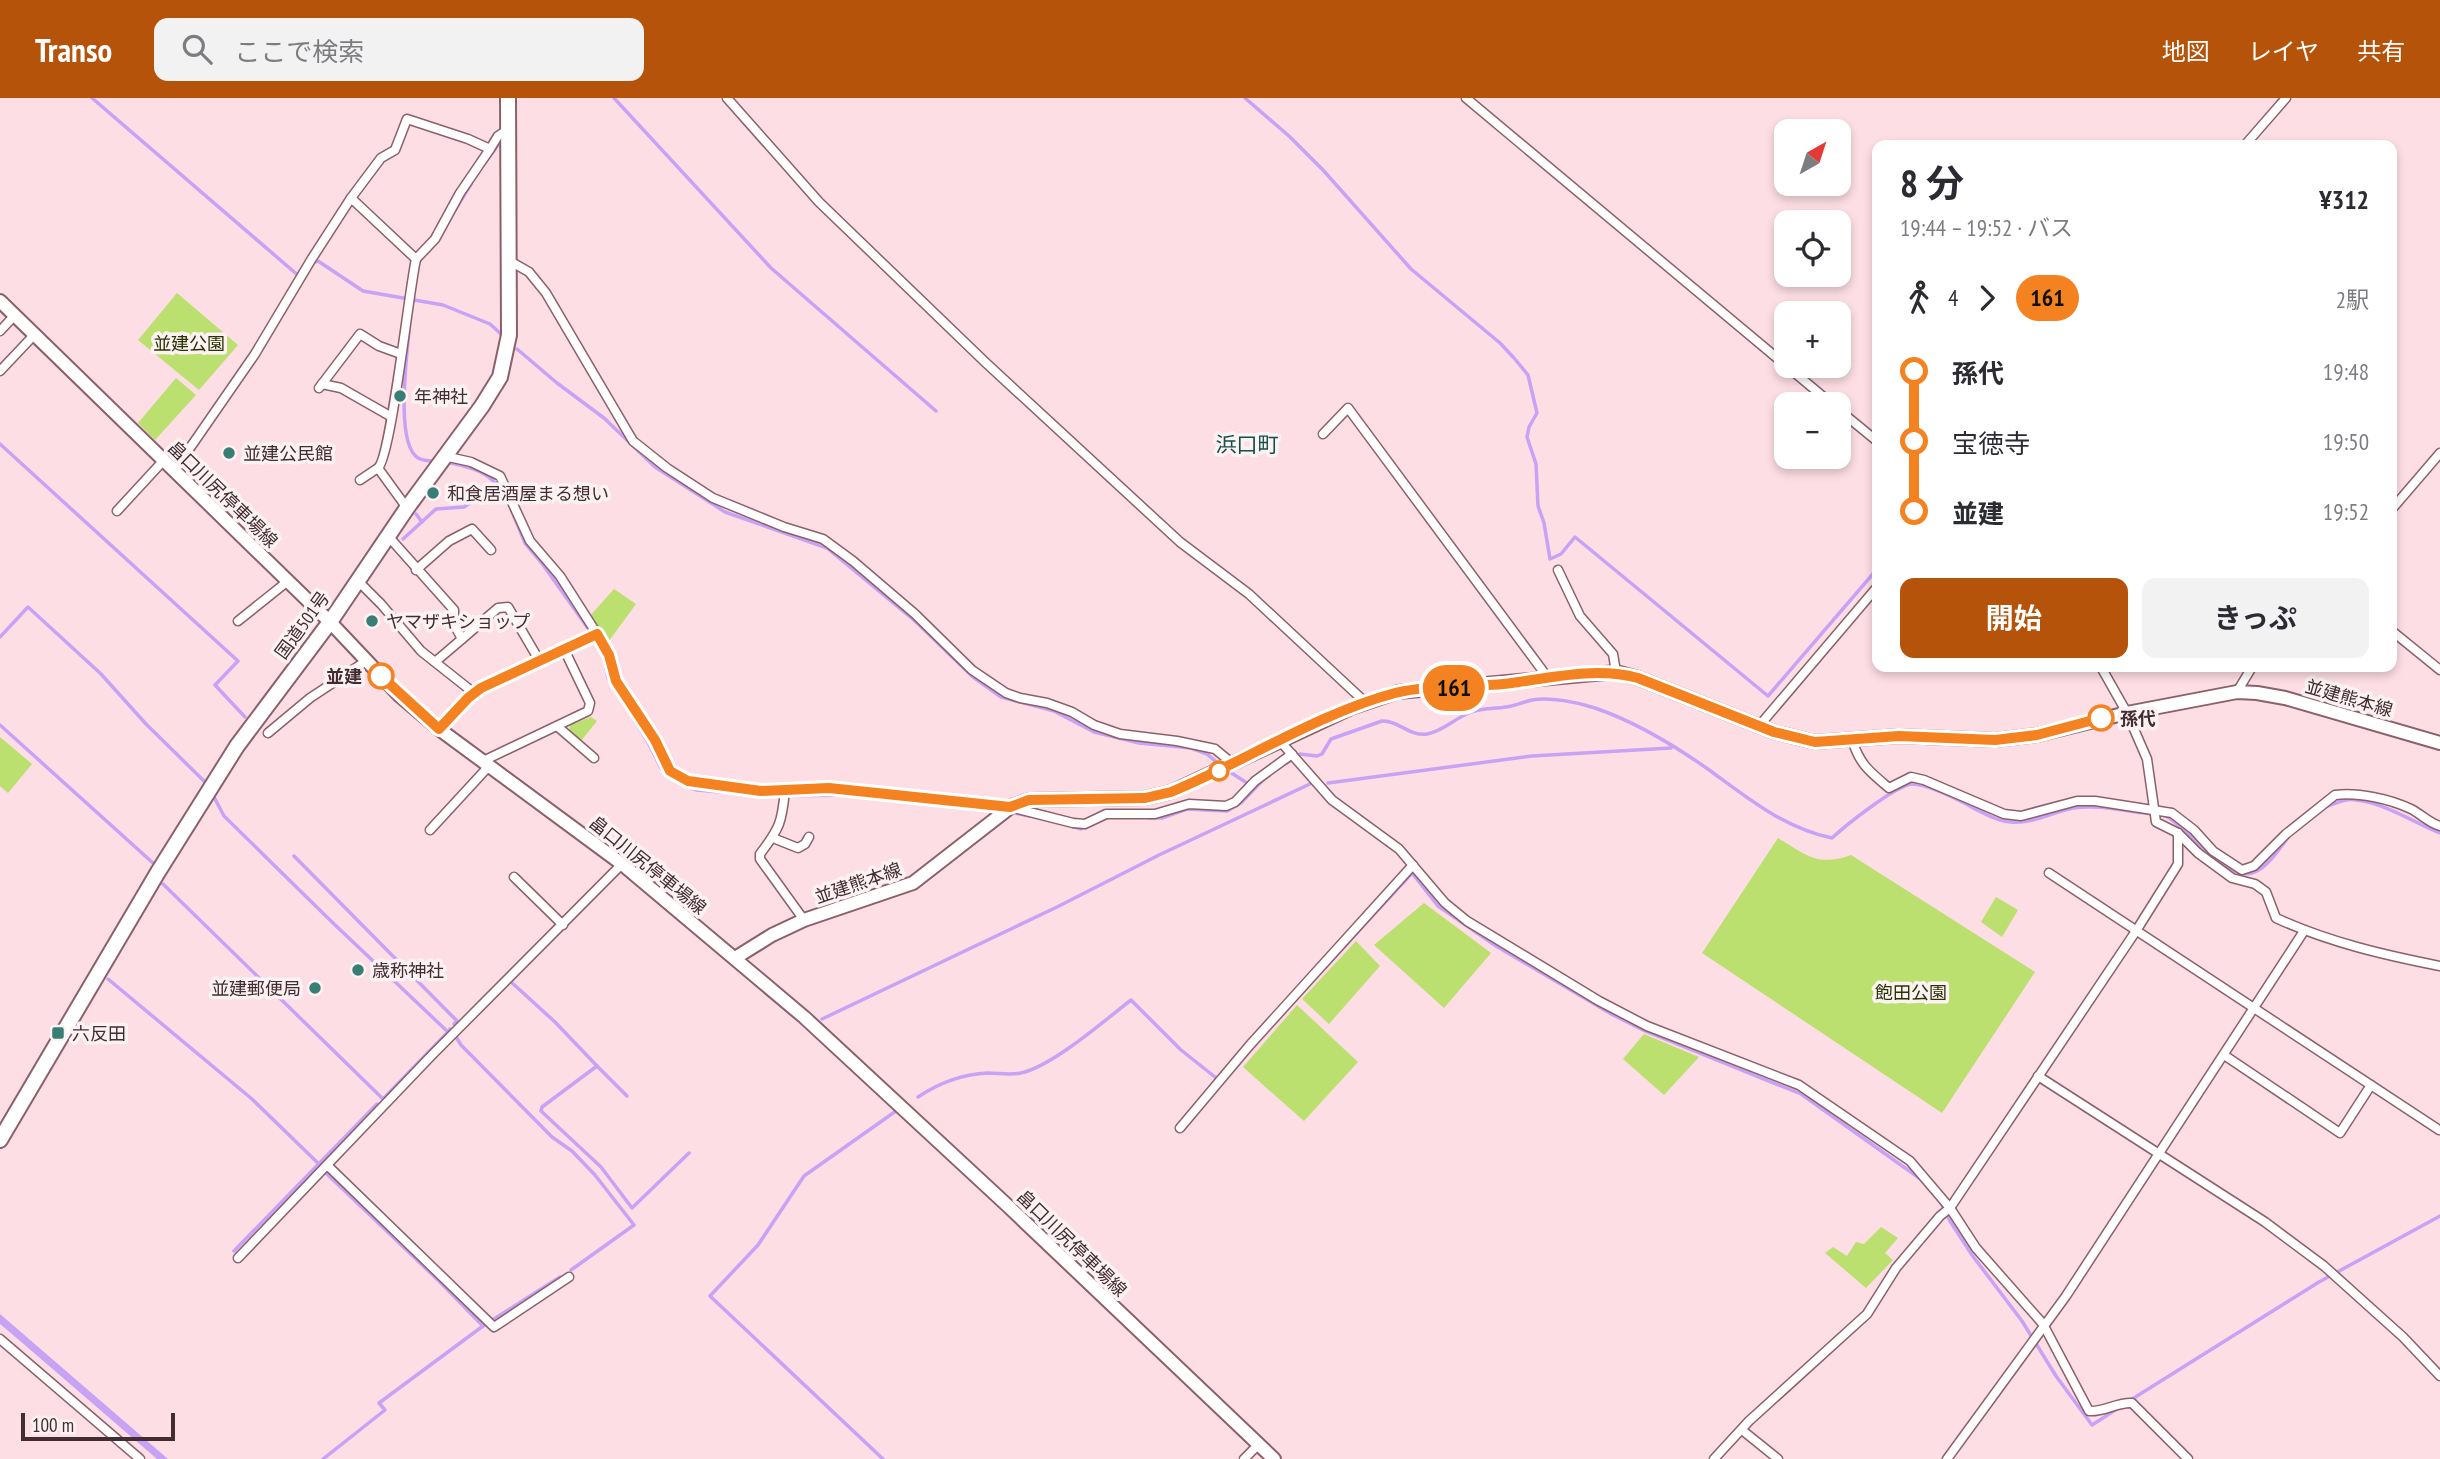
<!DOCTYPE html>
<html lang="ja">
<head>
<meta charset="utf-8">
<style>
  :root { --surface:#fff; --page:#f2f2f3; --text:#2b2b33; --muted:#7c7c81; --accent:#b45309 }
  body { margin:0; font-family:"PT Sans Narrow","Noto Sans JP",sans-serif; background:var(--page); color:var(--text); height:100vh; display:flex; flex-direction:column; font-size:26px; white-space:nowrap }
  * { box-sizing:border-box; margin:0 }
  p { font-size:23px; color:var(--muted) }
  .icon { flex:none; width:38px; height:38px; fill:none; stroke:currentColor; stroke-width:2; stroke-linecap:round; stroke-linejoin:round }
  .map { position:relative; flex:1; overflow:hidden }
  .sheet { position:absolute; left:1872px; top:42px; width:525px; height:532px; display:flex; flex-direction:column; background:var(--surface); border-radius:14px; box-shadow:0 4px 10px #0003 }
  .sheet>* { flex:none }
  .badge { padding:0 14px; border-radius:23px; font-size:24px; line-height:46px }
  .needle { width:46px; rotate:39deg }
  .fabs { position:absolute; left:1774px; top:21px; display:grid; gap:14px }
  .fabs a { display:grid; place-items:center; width:77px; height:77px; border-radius:14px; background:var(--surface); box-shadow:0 4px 10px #0003; font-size:35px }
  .scale { position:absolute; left:21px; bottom:18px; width:154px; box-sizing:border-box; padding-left:7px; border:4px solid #412d32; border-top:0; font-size:19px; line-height:24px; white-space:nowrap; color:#412d32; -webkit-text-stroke:5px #fcf1f3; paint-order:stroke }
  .map>.badge { position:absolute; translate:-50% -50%; box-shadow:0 0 0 4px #fff }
  .legs { display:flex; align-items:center; gap:10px; height:77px; padding:0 28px; font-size:23px }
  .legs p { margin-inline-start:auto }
  .headline { display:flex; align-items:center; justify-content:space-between; height:119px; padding:0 28px }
  h1 { font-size:38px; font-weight:700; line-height:52px }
  .action { display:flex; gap:14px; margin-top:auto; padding:14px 28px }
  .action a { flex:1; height:80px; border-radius:14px; background:var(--accent); color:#fff; font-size:28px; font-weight:700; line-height:80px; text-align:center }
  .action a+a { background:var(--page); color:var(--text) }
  ul { padding:0 28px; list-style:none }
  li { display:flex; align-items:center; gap:24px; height:70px; font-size:26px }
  li i { display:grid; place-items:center; width:10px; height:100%; margin:0 9px; background:currentColor }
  li i::after { content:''; width:18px; height:18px; margin:-9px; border:5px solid; border-radius:50%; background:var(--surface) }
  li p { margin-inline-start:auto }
  li:first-child i { background:linear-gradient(#0000 50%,currentColor 0) }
  li:last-child i { background:linear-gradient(currentColor 50%,#0000 0) }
  header { display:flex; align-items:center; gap:42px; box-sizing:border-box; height:98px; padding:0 35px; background:var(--accent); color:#fff }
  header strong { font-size:33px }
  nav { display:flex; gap:38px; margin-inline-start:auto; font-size:24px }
  .search { width:490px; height:63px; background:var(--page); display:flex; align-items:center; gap:18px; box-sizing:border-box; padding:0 24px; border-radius:14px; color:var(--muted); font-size:26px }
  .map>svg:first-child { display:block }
</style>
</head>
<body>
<header>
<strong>Transo</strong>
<div class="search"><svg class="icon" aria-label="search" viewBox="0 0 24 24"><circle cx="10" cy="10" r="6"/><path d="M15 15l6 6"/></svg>ここで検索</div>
<nav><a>地図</a><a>レイヤ</a><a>共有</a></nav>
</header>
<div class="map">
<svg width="2440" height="1361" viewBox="0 0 2440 1361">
  <rect width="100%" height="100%" fill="#fddee4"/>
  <g fill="#bce06f">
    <path d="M 177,195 L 238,247 L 199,292 L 138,242 Z"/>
    <path d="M 176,280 L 196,297 L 155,342 L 138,325 Z"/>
    <path d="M 614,491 L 636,506 L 606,547 L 589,519 Z"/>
    <path d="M 591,619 L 597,623 L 581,643 L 569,633 L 570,627 Z"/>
    <path d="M 0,639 L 32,666 L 8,695 L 0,688 Z"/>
    <path d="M 1778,740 C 1806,757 1818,769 1851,757 L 2035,874 L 1942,1015 L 1702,855 Z"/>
    <path d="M 1996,799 L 2018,812 L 2002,839 L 1981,824 Z"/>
    <path d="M 1424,805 L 1491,855 L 1444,910 L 1374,847 Z"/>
    <path d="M 1356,843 L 1380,868 L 1329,926 L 1302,901 Z"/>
    <path d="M 1297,907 L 1358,964 L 1304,1023 L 1243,969 Z"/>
    <path d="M 1644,936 L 1699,959 L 1664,997 L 1623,961 Z"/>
    <path d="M 1881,1129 L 1898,1140 L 1885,1155 L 1893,1162 L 1866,1190 L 1825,1155 L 1833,1149 L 1847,1158 L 1856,1144 L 1864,1146 Z"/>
  </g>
  <path fill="#c7a2f5" d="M 0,1216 L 168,1361 L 157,1361 L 19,1242 L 0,1226 Z"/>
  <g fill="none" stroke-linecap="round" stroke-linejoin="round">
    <g stroke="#c7a2f5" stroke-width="3.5">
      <path d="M 92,0 L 300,179"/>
      <path d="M 614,0 L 771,170 L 936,313"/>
      <path d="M 1245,0 L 1289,38 L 1323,72 L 1411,171 L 1500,245 L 1514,260 L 1528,277 L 1537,315 L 1529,329 L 1527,339 L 1536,366 L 1538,408 L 1544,425 L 1550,461 L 1561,456 L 1575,439 L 1768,598 L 1878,470"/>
      <path d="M 487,62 L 498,47"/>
      <path d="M 455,112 L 471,86"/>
      <path d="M 313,165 L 318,163 L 363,193 L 443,207 L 490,226 L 501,236"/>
      <path d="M 409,233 C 407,257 395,346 418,360 C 422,362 429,363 434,363"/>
      <path d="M 517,251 L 557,285 L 604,320 L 655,369 L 725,414 L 827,450 L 915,523 L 973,579 L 1001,599 L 1054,613 L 1094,634 L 1139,645 L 1191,650 L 1207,656 L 1221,668"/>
      <path d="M 0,346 L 238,563 L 215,587 L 245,619"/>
      <path d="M 446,364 C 474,370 490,373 505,398"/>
      <path d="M 511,411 L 525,445 L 541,464 L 590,533 L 604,560 L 608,580 L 648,644 L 661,670 L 683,687 L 697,692 L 771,698 L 856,697"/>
      <path d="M 416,416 L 422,424"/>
      <path d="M 403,441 L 436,411 L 464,409 L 497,386"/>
      <path d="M 0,539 L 28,509 L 101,576 L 146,626 L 206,685"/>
      <path d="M 0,627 L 153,765"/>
      <path d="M 1287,665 L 1300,656 L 1317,658 L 1322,656 L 1331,641 L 1382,623 C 1398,622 1410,639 1427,636 C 1443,633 1454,621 1469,615 C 1480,610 1494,611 1506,609 C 1515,608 1523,604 1532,602 C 1551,599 1577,604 1595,610 C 1636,624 1677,649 1712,674 C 1750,702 1785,730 1832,740 C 1846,727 1894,689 1911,686 C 1923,685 1951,698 1962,704 C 1976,711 1995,723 2011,724 C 2032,726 2053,714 2073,710 C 2099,706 2128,714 2153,716"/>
      <path d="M 1227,672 L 1250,687"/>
      <path d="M 1328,685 L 1532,658 L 1671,650"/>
      <path d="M 214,699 L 224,718 L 333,825 L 448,934 L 450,931 L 453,935"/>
      <path d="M 923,704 L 999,713"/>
      <path d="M 2323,710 C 2334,706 2345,700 2356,702 C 2385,705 2413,724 2440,735"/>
      <path d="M 1010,714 L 1030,718"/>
      <path d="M 2164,717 C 2189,729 2229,789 2257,773 C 2270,766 2281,748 2290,737"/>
      <path d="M 1149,720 L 1162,720 L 1187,711 L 1227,713 L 1241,705 L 1264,681"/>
      <path d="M 1071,728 L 1081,731 L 1109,719"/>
      <path d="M 294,758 L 457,923 L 454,926"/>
      <path d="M 163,786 L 383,1001 L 448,934"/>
      <path d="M 1319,876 L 1412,775 L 1438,808 L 1496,848 L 1613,917 L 1645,933 L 1801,996 L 1922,1082"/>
      <path d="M 108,881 L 252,1001 L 322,1069"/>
      <path d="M 510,883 L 555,924 L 597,968 L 542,1009 L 541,1013 L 601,1069 L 632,1110 L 689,1055"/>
      <path d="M 822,921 L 1057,809 L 1159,757 L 1312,685"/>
      <path d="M 455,937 L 461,947 L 552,1039 L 572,1053 L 595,1077 L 634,1127 L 571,1172"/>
      <path d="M 597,968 L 627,998"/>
      <path d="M 918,999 C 939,985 962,976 988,975 C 1000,975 1013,978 1025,974 C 1057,964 1104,923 1131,902 L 1181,952 L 1220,983"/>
      <path d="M 327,1076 L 440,1184 L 483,1228"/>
      <path d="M 1927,1088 L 1940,1103 L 1950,1123 L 1972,1157 L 2022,1223 L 2056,1278 L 2092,1327 L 2120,1309"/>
      <path d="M 234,1153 L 377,1006"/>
      <path d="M 2129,1303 L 2319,1184 L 2440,1118"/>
      <path d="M 323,1361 L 385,1312 L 379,1305 L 483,1228 L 560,1179"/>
      <path d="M 883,1361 L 710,1198 L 758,1147 L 804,1078 L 896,1013"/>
    </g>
    <defs>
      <g id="minor">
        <path d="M 727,0 L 819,104 L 985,264 L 1180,444 L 1249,496 L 1365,604"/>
        <path d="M 1466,0 L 1832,306"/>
        <path d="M 2245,47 L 2286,0"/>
        <path d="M 351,100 L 416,161 C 409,192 391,359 378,370 L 407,410"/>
        <path d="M 416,161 L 435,141 L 460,95 L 490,51"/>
        <path d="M 508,162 L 529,174 L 546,195 L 633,343 L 667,370 L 713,400 L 784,429 L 823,441 L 853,463 L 915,516 L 972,572 L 1006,595 L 1020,600 L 1047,605 L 1072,614 L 1094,627 L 1120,636 L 1177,643 L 1215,651 L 1233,666"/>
        <path d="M 0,233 L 15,217"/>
        <path d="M 0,273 L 35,236"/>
        <path d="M 322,286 L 341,290 L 390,318"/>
        <path d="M 319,290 L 360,236 L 379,248 L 401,256"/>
        <path d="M 1839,312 L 1878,344"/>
        <path d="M 1323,336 L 1348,310 L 1548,580"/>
        <path d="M 444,358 L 471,364 L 500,378 L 530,443 L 560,478 L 597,536 L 609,557 L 616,583 L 655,642 L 670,673 L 688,683 L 761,693 L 829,690 L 1010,709 L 1073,725 L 1085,726 L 1106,716 L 1155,716 L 1189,706 L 1226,708 L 1235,704 L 1255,683 L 1292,656"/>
        <path d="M 174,373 L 255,256 L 311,162 L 351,100 L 381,60 L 395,52 L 407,21 L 468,41 L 490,51 L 498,38 L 507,32"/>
        <path d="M 360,382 L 378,370"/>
        <path d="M 2392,411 L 2440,355"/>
        <path d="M 117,413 L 164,362"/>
        <path d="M 388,438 L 454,512 L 454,526 L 462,541 L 498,510 L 508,509 L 539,562"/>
        <path d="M 416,472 L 449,443 L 472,431 L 491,452"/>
        <path d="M 1558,472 L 1580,518 L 1613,556 L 1616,574"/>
        <path d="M 357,482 L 381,506 L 421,553 L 474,595"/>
        <path d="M 238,523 L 288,483"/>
        <path d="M 2392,533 L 2440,572"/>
        <path d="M 435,564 L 462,541"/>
        <path d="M 2101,569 L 2127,615 L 2147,661 L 2156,724 L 2178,735 L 2198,755 L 2232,780 L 2255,786 L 2266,794 L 2276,820 C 2328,844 2384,857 2440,868"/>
        <path d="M 2237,594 L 2252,569"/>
        <path d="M 557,628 L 594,660"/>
        <path d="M 1759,628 L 1878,488"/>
        <path d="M 439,631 L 468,600 L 481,590 L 597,536"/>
        <path d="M 268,635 L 310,600 L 366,563"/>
        <path d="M 1852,641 C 1859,666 1870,674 1889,690 L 1911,679 L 1924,682 L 2004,716 L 2021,718 L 2077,703 L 2095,703 L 2172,715 L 2194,732 L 2213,753 L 2242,772 L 2254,768 L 2286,736 L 2335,697 C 2358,694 2390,701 2411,711 C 2421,716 2429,725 2440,728"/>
        <path d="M 1280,643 L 1332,702 L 1399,751 L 1445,805 L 1467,823 L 1599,903 L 1647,928 L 1799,987 L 1910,1063 L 1950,1110 L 1976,1150 L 2043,1226 L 2089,1313 C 2105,1314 2117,1304 2132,1305 L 2188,1361"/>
        <path d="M 483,663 L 588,613 L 590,605 L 564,551"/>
        <path d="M 785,692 C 782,724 780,730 760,756 L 760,761 L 804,822"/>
        <path d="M 430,732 L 489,668"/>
        <path d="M 773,740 L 798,750 L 805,746 L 809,739"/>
        <path d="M 2049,775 L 2439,1032"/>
        <path d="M 514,779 L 563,827"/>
        <path d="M 2224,957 L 2340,1035 L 2371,987"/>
        <path d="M 2038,978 L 2265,1124 L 2324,1168 L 2403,1239 L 2440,1278"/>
        <path d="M 1180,1030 L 1249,948 L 1413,767"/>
        <path d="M 327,1067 L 494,1229 L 569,1179"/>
        <path d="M 238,1160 L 432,957 L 622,766"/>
        <path d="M 0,1241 L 140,1361"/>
        <path d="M 1742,1332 L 1778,1361"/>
        <path d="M 1244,1361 L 1259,1346"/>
        <path d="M 1714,1361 L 1749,1323 L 1867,1216 L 1896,1170 L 1940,1118 L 1950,1110 L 2136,833 L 2178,766 L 2178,735"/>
        <path d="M 1947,1361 L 2066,1198 L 2304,833"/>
      </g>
      <g id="secondary">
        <path d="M 0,203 L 330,524 L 400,598 L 439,631 L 622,766 L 804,919 L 1008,1108 L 1274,1361"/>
        <path d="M 735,860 L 772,837 L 804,822 L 913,785 L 1012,708 L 1029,702 L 1145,700 L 1171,694 L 1351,610 L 1398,594 L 1616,574 L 1638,580 L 1774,634 L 1815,644 L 1899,638 L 1995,642 L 2037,637 L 2127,615 L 2237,594 L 2257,595 L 2285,600 L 2440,645"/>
      </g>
      <path id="trunk" d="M 0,1042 L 158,774 L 237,648 L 330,524 L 407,410 L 482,308 L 500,279 L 509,237 L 508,0"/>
    </defs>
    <use href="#minor" stroke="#8c606a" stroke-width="11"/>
    <use href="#secondary" stroke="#8c606a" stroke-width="16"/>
    <use href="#trunk" stroke="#8c606a" stroke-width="18"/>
    <use href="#minor" stroke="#fff" stroke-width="8"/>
    <use href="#secondary" stroke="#fff" stroke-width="12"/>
    <use href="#trunk" stroke="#fff" stroke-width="14"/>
  </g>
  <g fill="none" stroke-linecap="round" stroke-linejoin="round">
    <defs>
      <path id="line-1" d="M 381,578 L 439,631 L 468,600 L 481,590 L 597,536 L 609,557 L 616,583 L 655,642 L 670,673 L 688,683 L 761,693 L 829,690 L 1010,709 L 1029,702 L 1145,700 L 1171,694 C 1246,663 1317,616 1395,595 C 1431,586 1475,590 1512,585 C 1554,579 1597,569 1638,580 L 1774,634 L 1815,644 L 1899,638 L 1995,642 L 2037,637 L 2101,620"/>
    </defs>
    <use href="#line-1" stroke="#fff" stroke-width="16"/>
    <use href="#line-1" stroke="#f58220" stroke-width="10"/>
  </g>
  <g fill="#387e75" stroke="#fcf1f3" stroke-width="2.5">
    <circle cx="400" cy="298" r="7"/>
    <circle cx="229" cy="355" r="7"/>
    <circle cx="433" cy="395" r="7"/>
    <circle cx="372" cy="523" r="7"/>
    <circle cx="358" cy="872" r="7"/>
    <circle cx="315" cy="890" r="7"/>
    <rect x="51" y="928" width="14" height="14" rx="3.5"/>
  </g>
  <g fill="#fff" stroke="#f58220" stroke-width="3.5">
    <circle cx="381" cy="578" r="12"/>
    <circle cx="2101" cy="620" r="12"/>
    <circle cx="1219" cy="673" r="9"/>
  </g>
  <g text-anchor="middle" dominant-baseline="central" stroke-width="7" stroke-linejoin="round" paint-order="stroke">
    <g font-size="18" fill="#273402" stroke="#fcf1f3">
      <text x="189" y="245">並建公園</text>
      <text x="1911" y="894">飽田公園</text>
    </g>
    <g font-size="18" fill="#412d32" stroke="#fcf1f3" text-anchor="start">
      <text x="414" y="298">年神社</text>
      <text x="243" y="355">並建公民館</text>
      <text x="447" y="395">和食居酒屋まる想い</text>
      <text x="386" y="523">ヤマザキショップ</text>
      <text x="372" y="872">歳称神社</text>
      <text x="301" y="890" text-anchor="end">並建郵便局</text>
      <text x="72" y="935">六反田</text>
    </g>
    <g font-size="18" fill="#412d32" stroke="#fcf1f3">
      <text transform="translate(223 396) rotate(44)">畠口川尻停車場線</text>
      <text transform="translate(302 527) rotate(-54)">国道501号</text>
      <text transform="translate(2349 600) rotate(16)">並建熊本線</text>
      <text transform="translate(648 767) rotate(39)">畠口川尻停車場線</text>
      <text transform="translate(858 785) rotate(-19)">並建熊本線</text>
      <text transform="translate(1072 1145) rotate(44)">畠口川尻停車場線</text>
    </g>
    <g font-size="18" font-weight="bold" fill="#412d32" stroke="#fcf1f3" text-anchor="end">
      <text x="362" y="578">並建</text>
      <text x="2120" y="620" text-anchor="start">孫代</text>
    </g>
    <g font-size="21" fill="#144f48" stroke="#fcf1f3">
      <text x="1247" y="346">浜口町</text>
    </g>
  </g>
</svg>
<div class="fabs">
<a><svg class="needle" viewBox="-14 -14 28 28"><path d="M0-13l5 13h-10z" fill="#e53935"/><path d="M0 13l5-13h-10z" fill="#7c7c81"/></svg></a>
<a><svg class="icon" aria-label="locate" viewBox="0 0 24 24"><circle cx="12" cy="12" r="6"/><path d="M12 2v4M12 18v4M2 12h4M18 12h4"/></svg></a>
<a>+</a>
<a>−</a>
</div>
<div class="scale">100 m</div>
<b class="badge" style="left:1454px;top:590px;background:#f58220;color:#111">161</b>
<section class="sheet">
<div class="headline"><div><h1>8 分</h1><p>19:44 – 19:52 · バス</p></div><b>¥312</b></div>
<div class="legs"><svg class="icon" aria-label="walk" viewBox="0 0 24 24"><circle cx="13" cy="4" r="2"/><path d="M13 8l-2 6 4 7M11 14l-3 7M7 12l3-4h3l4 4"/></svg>4<svg class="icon" aria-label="forward" viewBox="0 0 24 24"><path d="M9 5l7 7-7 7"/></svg><b class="badge" style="background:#f58220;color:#111">161</b><p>2駅</p></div>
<ul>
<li><i style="color:#f58220"></i><b>孫代</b><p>19:48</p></li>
<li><i style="color:#f58220"></i><span>宝徳寺</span><p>19:50</p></li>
<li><i style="color:#f58220"></i><b>並建</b><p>19:52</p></li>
</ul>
<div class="action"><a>開始</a><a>きっぷ</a></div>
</section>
</div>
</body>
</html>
